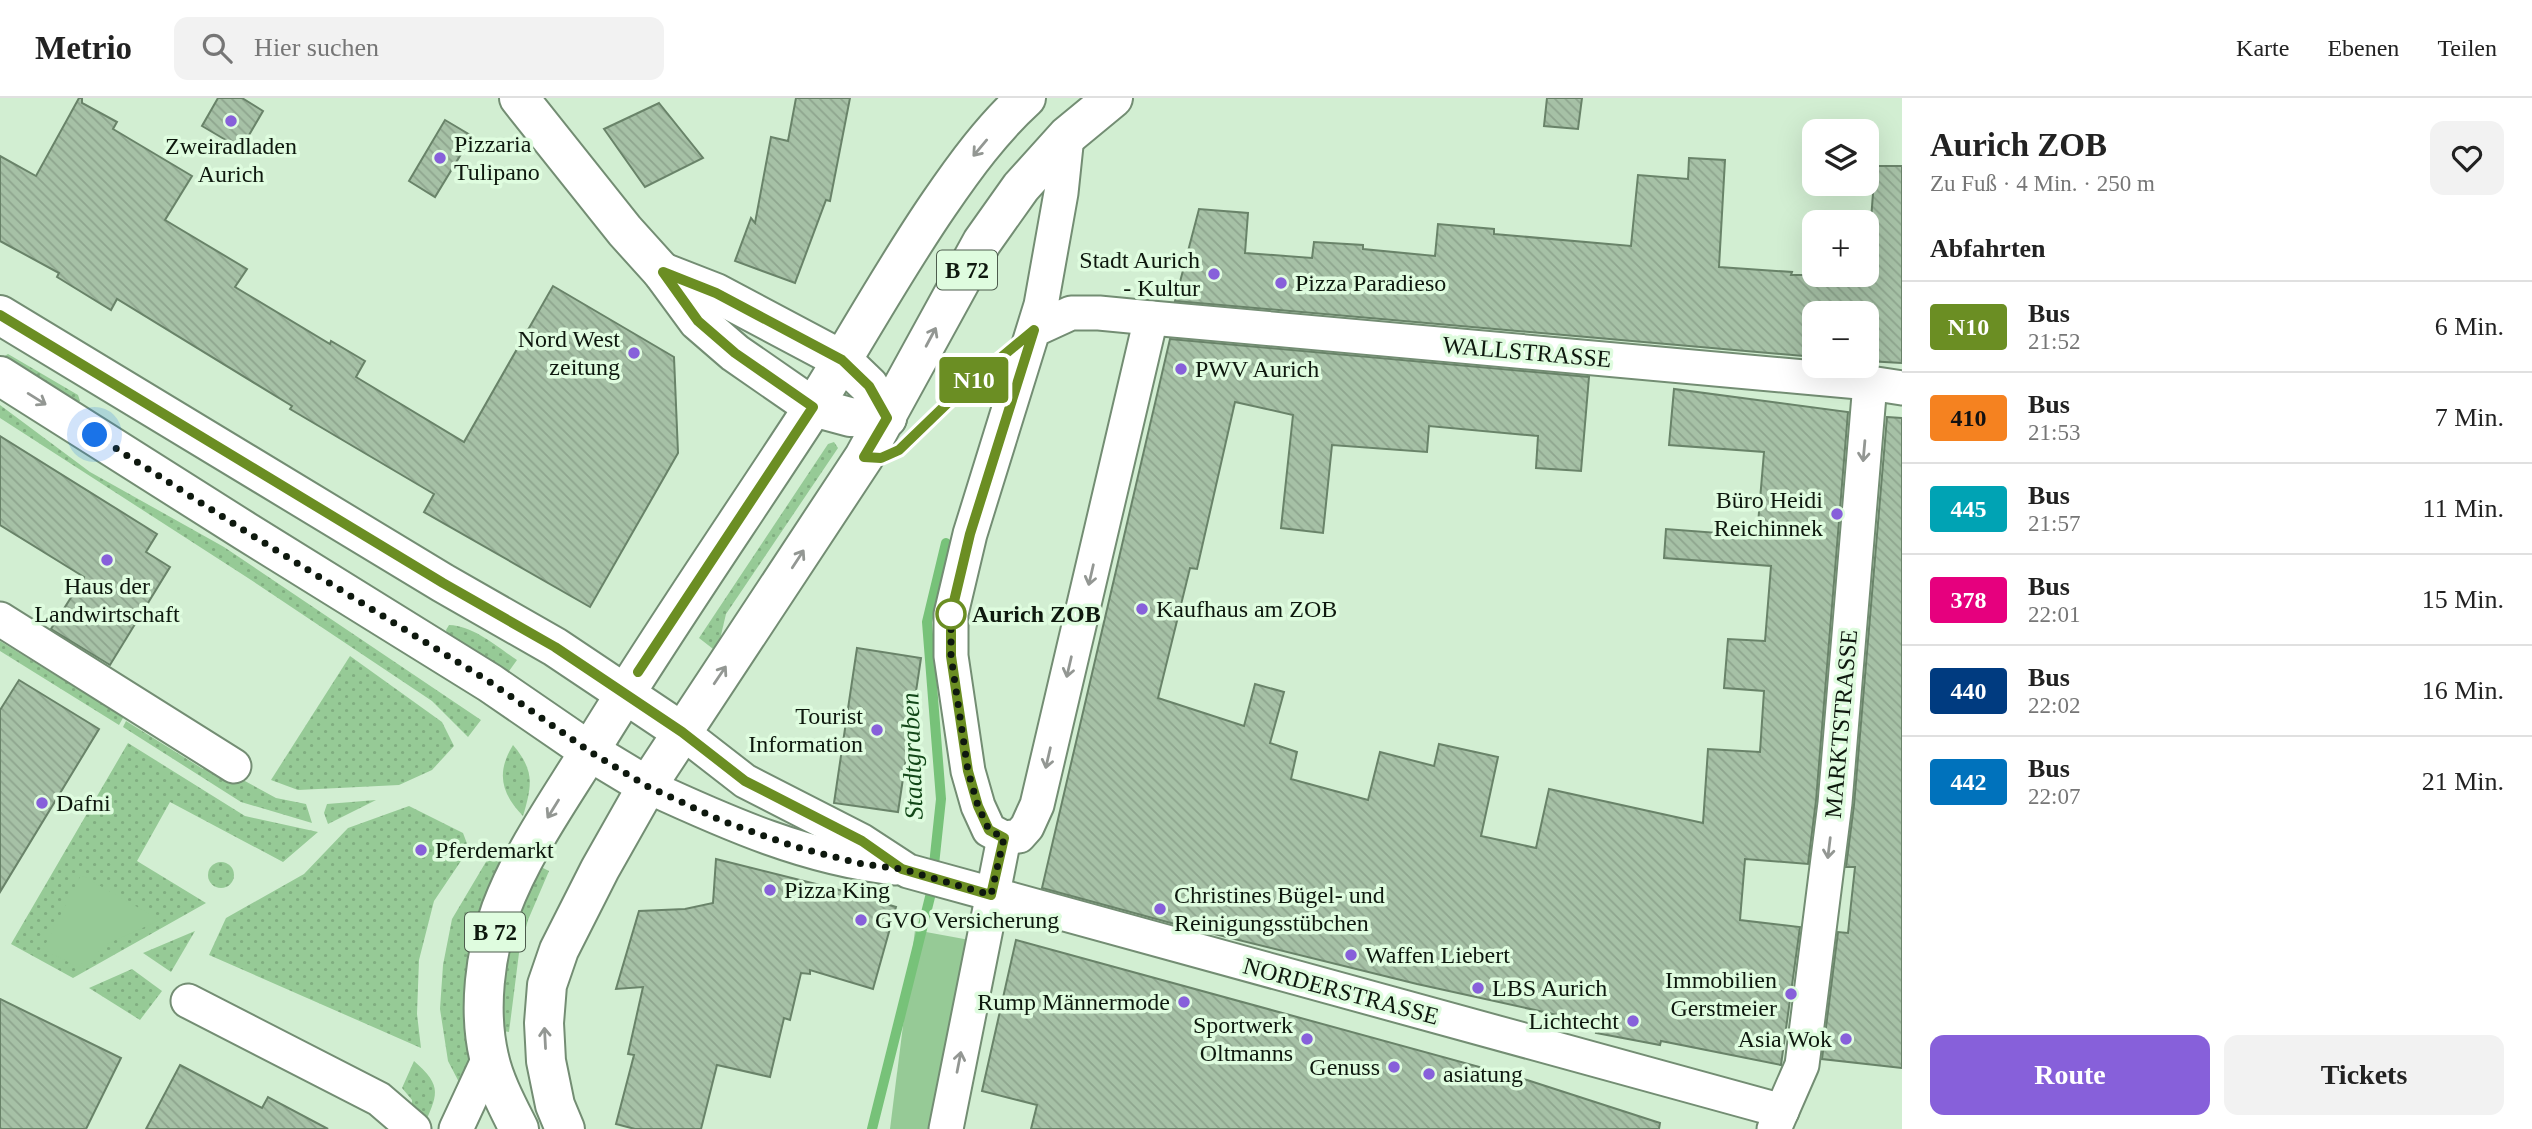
<!DOCTYPE html>
<html lang="de">
<head>
<meta charset="utf-8">
<style>
  :root { --surface:#fff; --page:#f2f2f2; --text:#222; --muted:#767676; --line:#e0e0e0; --accent:#8760da }
  body { margin:0; font-family:Georgia,serif; background:var(--page); color:var(--text); height:100vh; display:flex; flex-direction:column; font-size:26px; white-space:nowrap }
  * { box-sizing:border-box; margin:0 }
  p { font-size:23px; color:var(--muted) }
  .icon { flex:none; width:38px; height:38px; fill:none; stroke:currentColor; stroke-width:2; stroke-linecap:round; stroke-linejoin:round }
  .map { position:relative; flex:1; overflow:hidden }
  .sheet { display:flex; flex-direction:column; background:var(--surface); width:630px }
  .sheet>* { flex:none }
  .badge { padding:0 14px; border-radius:5px; font-size:24px; line-height:46px }
  .buttons { position:absolute; left:1802px; top:21px; display:grid; gap:14px }
  .buttons a { display:grid; place-items:center; width:77px; height:77px; border-radius:14px; background:var(--surface); box-shadow:0 7px 28px #0002; font-size:35px }
  .you { position:absolute; width:35px; height:35px; margin:-18px; border:5px solid #fff; border-radius:50%; background:#1a73e8; box-shadow:0 0 0 10px #1a73e833 }
  .map>.badge { position:absolute; translate:-50% -50%; box-shadow:0 0 0 4px #fff }
  h2 { padding:0 28px; font-size:26px; line-height:63px }
  .round { display:grid; place-items:center; flex:none; width:74px; height:74px; border-radius:14px; background:var(--page) }
  .overview { display:flex; align-items:center; justify-content:space-between; height:119px; padding:0 28px }
  h1 { font-size:33px; font-weight:700; line-height:52px }
  .cta { display:flex; gap:14px; margin-top:auto; padding:14px 28px }
  .cta a { flex:1; height:80px; border-radius:14px; background:var(--accent); color:#fff; font-size:28px; font-weight:700; line-height:80px; text-align:center }
  .cta a+a { background:var(--page); color:var(--text) }
  ul { padding:0; list-style:none }
  li { display:flex; align-items:center; gap:21px; height:91px; padding:0 28px; border-top:2px solid var(--line) }
  li div { flex:1 }
  li b { display:block; font-size:26px }
  li em { font-style:normal }
  li .badge { min-width:77px; font-weight:700; text-align:center }
  header { display:flex; align-items:center; gap:42px; box-sizing:border-box; height:98px; padding:0 35px; background:var(--surface); border-bottom:2px solid var(--line) }
  header strong { font-size:33px }
  nav { display:flex; gap:38px; margin-inline-start:auto; font-size:24px }
  .search { width:490px; height:63px; background:var(--page); display:flex; align-items:center; gap:18px; box-sizing:border-box; padding:0 24px; border-radius:14px; color:var(--muted); font-size:26px }
  main { display:flex; flex:1; min-height:0 }
  .map>svg:first-child { display:block }
</style>
</head>
<body>
<header>
<strong>Metrio</strong>
<div class="search"><svg class="icon" aria-label="search" viewBox="0 0 24 24"><circle cx="10" cy="10" r="6"/><path d="M15 15l6 6"/></svg>Hier suchen</div>
<nav><a>Karte</a><a>Ebenen</a><a>Teilen</a></nav>
</header>
<main>
<div class="map">
<svg width="1902" height="1031" viewBox="0 0 1902 1031">
  <defs>
    <pattern id="grass-dots" width="8" height="8" patternUnits="userSpaceOnUse" patternTransform="scale(1.75)"><rect width="8" height="8" fill="#96ca96"/><path d="M2 2h.1M6 6h.1" fill="none" stroke="#80ad80" stroke-width="1.8" stroke-linecap="round"/></pattern>
    <pattern id="building-back-hatch" width="6" height="6" patternUnits="userSpaceOnUse" patternTransform="scale(1.75)"><rect width="6" height="6" fill="#a6c1a6"/><path d="M-1 5l2 2M0 0l6 6M5-1l2 2" fill="none" stroke="#8ea58e"/></pattern>
  </defs>
  <rect width="100%" height="100%" fill="#d2eed2"/>
  <g fill="url(#grass-dots)">
    <path d="M 8,256 L 78,297 L 80,303 L 75,305 L 5,264 L 3,259 Z"/>
    <path d="M 0,307 L 90,374 L 224,449 L 481,622 L 468,639 L 432,603 L 248,480 L 0,320 Z"/>
    <path d="M 834,344 L 838,350 L 726,516 L 717,554 L 699,540 L 828,346 Z"/>
    <path d="M 449,527 C 474,528 496,548 517,562 L 507,576 L 447,535 L 446,532 Z"/>
    <path d="M 0,543 L 78,591 L 83,584 L 128,611 L 119,627 L 0,553 Z"/>
    <path d="M 350,558 L 442,624 L 454,648 L 432,672 L 399,687 L 298,692 L 271,682 Z"/>
    <path d="M 126,623 L 203,671 L 208,663 L 276,700 L 306,706 L 312,725 L 241,704 L 123,629 Z"/>
    <path d="M 128,645 L 245,718 L 318,734 L 283,764 L 170,704 L 137,763 L 206,805 L 73,880 L 11,846 Z"/>
    <path d="M 513,647 C 535,673 532,687 523,718 C 501,695 496,675 513,647 Z"/>
    <path d="M 376,702 L 328,726 L 324,715 L 327,706 Z"/>
    <path d="M 409,708 L 463,735 L 469,751 L 434,803 L 419,862 L 417,916 L 421,950 L 209,857 L 226,820 L 304,776 L 348,730 Z"/>
    <path d="M 493,752 L 504,753 L 475,833 L 470,962 L 461,988 L 448,963 L 440,911 L 443,867 L 452,821 Z"/>
    <circle cx="221" cy="777" r="13"/>
    <path d="M 541,769 L 549,773 L 528,822 L 519,855 L 509,934 L 503,933 C 502,890 505,849 520,808 C 525,794 534,781 541,769 Z"/>
    <path d="M 195,833 L 171,874 L 143,855 Z"/>
    <path d="M 132,871 L 162,893 L 140,922 L 89,890 Z"/>
    <path d="M 414,963 C 444,989 437,997 423,1030 L 412,1023 L 412,1002 L 402,990 Z"/>
  </g>
  <g fill="#96ca96">
    <path d="M 81,777 L 160,822 L 107,846 L 78,869 L 43,851 Z"/>
    <path d="M 915,832 L 975,843 L 934,1031 L 890,1031 Z"/>
  </g>
  <g fill="none" stroke-linecap="round" stroke-linejoin="round">
    <path stroke="#77c279" stroke-width="10" d="M 872,1031 L 931,795 L 941,701 L 927,524 L 946,445"/>
  </g>
  <g fill="url(#building-back-hatch)" stroke="#698369" stroke-width="2">
    <path d="M 79,0 L 82,0 L 82,5 L 117,24 L 113,31 L 192,78 L 165,122 L 247,171 L 235,189 L 330,246 L 331,243 L 365,263 L 356,279 L 464,344 L 553,188 L 674,259 L 678,355 L 590,509 L 424,414 L 434,396 L 290,311 L 292,308 L 117,201 L 111,212 L 57,179 L 59,175 L 0,143 L 0,58 L 36,78 Z"/>
    <path d="M 218,0 L 242,0 L 263,13 L 241,51 L 202,28 Z"/>
    <path d="M 796,0 L 850,0 L 830,103 L 826,102 L 795,185 L 735,163 L 751,120 L 755,125 L 771,39 L 788,43 Z"/>
    <path d="M 1547,0 L 1582,0 L 1578,31 L 1544,28 Z"/>
    <path d="M 659,5 L 703,60 L 645,89 L 604,31 Z"/>
    <path d="M 445,22 L 472,38 L 435,99 L 409,83 Z"/>
    <path d="M 1689,60 L 1725,62 L 1719,169 L 1792,174 L 1791,177 L 1867,177 L 1875,68 L 1902,68 L 1902,265 L 1867,263 L 1867,215 L 1815,215 L 1815,259 L 1175,203 L 1199,111 L 1248,115 L 1245,155 L 1312,160 L 1314,144 L 1363,147 L 1363,151 L 1435,158 L 1438,126 L 1494,131 L 1494,136 L 1631,148 L 1638,77 L 1688,81 Z"/>
    <path d="M 1170,241 L 1589,279 L 1581,373 L 1536,370 L 1538,338 L 1429,328 L 1427,354 L 1332,347 L 1323,435 L 1281,430 L 1293,317 L 1235,304 L 1197,471 L 1190,470 L 1158,600 L 1244,628 L 1255,586 L 1284,594 L 1270,645 L 1297,654 L 1291,681 L 1368,702 L 1380,654 L 1434,668 L 1439,646 L 1498,659 L 1481,738 L 1536,750 L 1549,691 L 1703,725 L 1708,651 L 1760,654 L 1764,593 L 1724,590 L 1728,541 L 1765,543 L 1771,468 L 1664,460 L 1666,431 L 1757,438 L 1764,354 L 1669,347 L 1674,291 L 1848,314 L 1816,703 L 1808,766 L 1745,761 L 1740,822 L 1800,829 L 1781,967 L 1661,943 L 1660,947 L 1596,935 L 1598,926 L 1417,886 L 1182,828 L 1042,790 Z"/>
    <path d="M 1887,319 L 1902,320 L 1902,970 L 1822,961 L 1838,834 L 1848,835 L 1851,806 L 1855,769 L 1846,769 L 1854,707 Z"/>
    <path d="M 0,338 L 157,436 L 146,454 L 170,469 L 110,567 L 51,531 L 84,479 L 0,427 Z"/>
    <path d="M 857,550 L 921,560 L 898,714 L 834,705 Z"/>
    <path d="M 19,582 L 99,631 L 0,794 L 0,612 Z"/>
    <path d="M 716,761 L 836,791 L 896,809 L 873,891 L 810,872 L 810,876 L 801,875 L 790,922 L 784,920 L 770,979 L 717,967 L 701,1031 L 635,1031 L 616,1026 L 634,957 L 628,956 L 643,889 L 616,891 L 639,813 L 685,811 L 713,805 Z"/>
    <path d="M 1016,842 L 1527,982 L 1660,1025 L 1659,1031 L 1031,1031 L 1037,1007 L 982,993 Z"/>
    <path d="M 0,901 L 121,960 L 86,1031 L 0,1031 Z"/>
    <path d="M 180,967 L 262,1010 L 268,999 L 328,1031 L 146,1031 Z"/>
  </g>
  <g fill="none" stroke-linecap="round" stroke-linejoin="round">
    <defs>
      <g id="street">
        <path d="M 1151,220 L 1870,285 L 1902,290"/>
        <path d="M 1034,232 L 1071,215 L 1099,215 L 1151,220 L 1037,707 L 1027,729 L 1019,738 L 1004,740 L 989,732 L 978,708 L 968,673 L 951,558 L 951,516 L 970,436 L 1041,207 L 1061,95 L 1067,38"/>
        <path d="M 0,521 L 234,668"/>
        <path d="M 682,634 L 745,683 L 862,743 L 908,773 L 1782,1013"/>
        <path d="M 647,688 C 727,725 808,761 896,770"/>
        <path d="M 188,903 L 379,1001 L 414,1031"/>
        <path d="M 456,1031 L 489,960"/>
        <path d="M 946,1031 L 1004,740"/>
        <path d="M 1774,1031 L 1802,967 L 1835,705 L 1870,285"/>
      </g>
      <g id="secondary">
        <path d="M 519,0 L 625,133 L 662,174 L 698,223 L 735,255 L 813,309"/>
        <path d="M 662,174 L 716,195 L 842,262"/>
      </g>
      <g id="primary">
        <path d="M 0,217 L 443,485 L 555,549 L 682,634"/>
        <path d="M 842,262 L 869,288 L 887,320"/>
        <path d="M 0,278 L 245,433 L 490,585 L 589,653 L 647,688"/>
        <path d="M 813,309 L 850,319 L 887,320"/>
        <path d="M 519,1031 C 508,1009 494,983 489,959 C 478,912 485,855 501,811 C 522,755 558,704 589,654 C 660,537 738,425 812,311 C 855,243 893,173 939,106 C 965,68 992,31 1026,0"/>
        <path d="M 565,1031 L 555,1007 L 546,963 L 544,925 L 547,887 L 559,852 L 600,771 L 647,688 L 864,359 L 982,144 L 1021,89 L 1067,38 L 1113,0"/>
      </g>
    </defs>
    <use href="#street" stroke="#738d73" stroke-width="37"/>
    <use href="#secondary" stroke="#738d73" stroke-width="42"/>
    <use href="#primary" stroke="#738d73" stroke-width="42"/>
    <use href="#street" stroke="#fff" stroke-width="33"/>
    <use href="#secondary" stroke="#fff" stroke-width="38"/>
    <use href="#primary" stroke="#fff" stroke-width="38"/>
  </g>
  <defs><path id="oneway-shaft" d="M-6 0H5M1.5-3L5.5 0L1.5 3" fill="none" stroke-width="1.6" stroke-linecap="round" stroke-linejoin="round" transform="scale(1.75)"/></defs>
  <g stroke="#939793">
    <use href="#oneway-shaft" transform="translate(980 50) rotate(130)"/>
    <use href="#oneway-shaft" transform="translate(931 239) rotate(-62)"/>
    <use href="#oneway-shaft" transform="translate(37 301) rotate(32)"/>
    <use href="#oneway-shaft" transform="translate(1864 353) rotate(95)"/>
    <use href="#oneway-shaft" transform="translate(798 461) rotate(-57)"/>
    <use href="#oneway-shaft" transform="translate(1091 477) rotate(103)"/>
    <use href="#oneway-shaft" transform="translate(1069 569) rotate(103)"/>
    <use href="#oneway-shaft" transform="translate(720 577) rotate(-56)"/>
    <use href="#oneway-shaft" transform="translate(1048 660) rotate(103)"/>
    <use href="#oneway-shaft" transform="translate(553 711) rotate(122)"/>
    <use href="#oneway-shaft" transform="translate(1829 750) rotate(97)"/>
    <use href="#oneway-shaft" transform="translate(545 940) rotate(-93)"/>
    <use href="#oneway-shaft" transform="translate(959 964) rotate(-79)"/>
  </g>
  <g fill="none" stroke-linecap="round" stroke-linejoin="round">
    <defs>
      <path id="line" d="M 0,217 L 443,485 L 555,549 L 682,634 L 745,683 L 862,743 L 902,771 L 991,797 L 1004,740 L 989,732 L 978,708 L 968,673 L 951,558 L 951,516 L 970,436 L 1034,232 L 956,297 L 899,352 L 881,360 L 864,359 L 887,320 L 869,288 L 842,262 L 716,195 L 663,174 L 698,223 L 735,255 L 813,309 L 638,574"/>
    </defs>
    <use href="#line" stroke="#fff" stroke-width="16"/>
    <use href="#line" stroke="#6b8e23" stroke-width="10"/>
    <path stroke="#0e180e" stroke-width="7" stroke-dasharray="0 12.6" d="M 95,337 L 245,433 L 490,584 L 589,653 L 647,688 L 722,723 L 796,749 L 862,766 L 902,771 L 991,797 L 1004,740 L 989,732 L 978,708 L 968,673 L 951,558 L 951,516"/>
  </g>
  <g fill="#8760da" stroke="#dffcdf" stroke-width="2.5">
    <circle cx="231" cy="23" r="7"/>
    <circle cx="440" cy="60" r="7"/>
    <circle cx="1214" cy="176" r="7"/>
    <circle cx="1281" cy="185" r="7"/>
    <circle cx="634" cy="255" r="7"/>
    <circle cx="1181" cy="271" r="7"/>
    <circle cx="1837" cy="416" r="7"/>
    <circle cx="107" cy="462" r="7"/>
    <circle cx="1142" cy="511" r="7"/>
    <circle cx="877" cy="632" r="7"/>
    <circle cx="42" cy="705" r="7"/>
    <circle cx="421" cy="752" r="7"/>
    <circle cx="770" cy="792" r="7"/>
    <circle cx="1160" cy="811" r="7"/>
    <circle cx="861" cy="822" r="7"/>
    <circle cx="1351" cy="857" r="7"/>
    <circle cx="1478" cy="890" r="7"/>
    <circle cx="1791" cy="896" r="7"/>
    <circle cx="1184" cy="904" r="7"/>
    <circle cx="1633" cy="923" r="7"/>
    <circle cx="1307" cy="941" r="7"/>
    <circle cx="1846" cy="941" r="7"/>
    <circle cx="1394" cy="969" r="7"/>
    <circle cx="1429" cy="976" r="7"/>
  </g>
  <circle fill="#fff" stroke="#6b8e23" stroke-width="3.5" cx="951" cy="516" r="14"/>
  <g text-anchor="middle" dominant-baseline="central" stroke-width="7" stroke-linejoin="round" paint-order="stroke">
    <g fill="#dffcdf" stroke="#4d5c4d" stroke-width="2">
      <rect x="937" y="152.5" width="60" height="39" rx="5"/>
      <rect x="465" y="814.5" width="60" height="39" rx="5"/>
    </g>
    <g font-size="23" font-weight="bold" fill="#0e180e">
      <text x="967" y="172">B 72</text>
      <text x="495" y="834">B 72</text>
    </g>
    <g font-size="24" fill="#0e180e" stroke="#dffcdf" text-anchor="start">
      <text x="454" y="46">Pizzaria<tspan x="454" dy="28">Tulipano</tspan></text>
      <text x="231" y="48" text-anchor="middle">Zweiradladen<tspan x="231" dy="28">Aurich</tspan></text>
      <text x="1200" y="162" text-anchor="end">Stadt Aurich<tspan x="1200" dy="28">- Kultur</tspan></text>
      <text x="1295" y="185">Pizza Paradieso</text>
      <text x="620" y="241" text-anchor="end">Nord West<tspan x="620" dy="28">zeitung</tspan></text>
      <text x="1195" y="271">PWV Aurich</text>
      <text x="1823" y="402" text-anchor="end">Büro Heidi<tspan x="1823" dy="28">Reichinnek</tspan></text>
      <text x="107" y="488" text-anchor="middle">Haus der<tspan x="107" dy="28">Landwirtschaft</tspan></text>
      <text x="1156" y="511">Kaufhaus am ZOB</text>
      <text x="863" y="618" text-anchor="end">Tourist<tspan x="863" dy="28">Information</tspan></text>
      <text x="56" y="705">Dafni</text>
      <text x="435" y="752">Pferdemarkt</text>
      <text x="784" y="792">Pizza King</text>
      <text x="1174" y="797">Christines Bügel- und<tspan x="1174" dy="28">Reinigungsstübchen</tspan></text>
      <text x="875" y="822">GVO Versicherung</text>
      <text x="1365" y="857">Waffen Liebert</text>
      <text x="1777" y="882" text-anchor="end">Immobilien<tspan x="1777" dy="28">Gerstmeier</tspan></text>
      <text x="1492" y="890">LBS Aurich</text>
      <text x="1170" y="904" text-anchor="end">Rump Männermode</text>
      <text x="1619" y="923" text-anchor="end">Lichtecht</text>
      <text x="1293" y="927" text-anchor="end">Sportwerk<tspan x="1293" dy="28">Oltmanns</tspan></text>
      <text x="1832" y="941" text-anchor="end">Asia Wok</text>
      <text x="1380" y="969" text-anchor="end">Genuss</text>
      <text x="1443" y="976">asiatung</text>
    </g>
    <g font-size="24" fill="#0e180e" stroke="#dffcdf">
      <text transform="translate(1527 254) rotate(5)">WALLSTRASSE</text>
      <text transform="translate(1841 626) rotate(-85)">MARKTSTRASSE</text>
      <text transform="translate(1341 893) rotate(15)">NORDERSTRASSE</text>
    </g>
    <g font-size="24" font-weight="bold" fill="#0e180e" stroke="#dffcdf" text-anchor="start">
      <text x="972" y="516">Aurich ZOB</text>
    </g>
    <g font-size="26" font-style="italic" fill="#124718" stroke="#dffcdf">
      <text transform="translate(912 658) rotate(-92)">Stadtgraben</text>
    </g>
  </g>
</svg>
<div class="buttons">
<a><svg class="icon" aria-label="layers" viewBox="0 0 24 24"><path d="M12 4l9 5-9 5-9-5zM3 14l9 5 9-5"/></svg></a>
<a>+</a>
<a>−</a>
</div>
<div class="you" style="left:95px;top:337px"></div>
<b class="badge" style="left:974px;top:282px;background:#6b8e23;color:#fff">N10</b>
</div>
<section class="sheet">
<div class="overview"><div><h1>Aurich ZOB</h1><p>Zu Fuß · 4 Min. · 250 m</p></div><a class="round"><svg class="icon" aria-label="heart" viewBox="0 0 24 24"><path d="M12 20l-8-8c-3-5 5-10 8-4 3-6 11-1 8 4z"/></svg></a></div>
<h2>Abfahrten</h2>
<ul>
<li><span class="badge" style="background:#6b8e23;color:#fff">N10</span><div><b>Bus</b><p>21:52</p></div><em>6 Min.</em></li>
<li><span class="badge" style="background:#f58220;color:#111">410</span><div><b>Bus</b><p>21:53</p></div><em>7 Min.</em></li>
<li><span class="badge" style="background:#00a3b4;color:#fff">445</span><div><b>Bus</b><p>21:57</p></div><em>11 Min.</em></li>
<li><span class="badge" style="background:#e6007e;color:#fff">378</span><div><b>Bus</b><p>22:01</p></div><em>15 Min.</em></li>
<li><span class="badge" style="background:#003b80;color:#fff">440</span><div><b>Bus</b><p>22:02</p></div><em>16 Min.</em></li>
<li><span class="badge" style="background:#0072bc;color:#fff">442</span><div><b>Bus</b><p>22:07</p></div><em>21 Min.</em></li>
</ul>
<div class="cta"><a>Route</a><a>Tickets</a></div>
</section>
</main>
</body>
</html>
